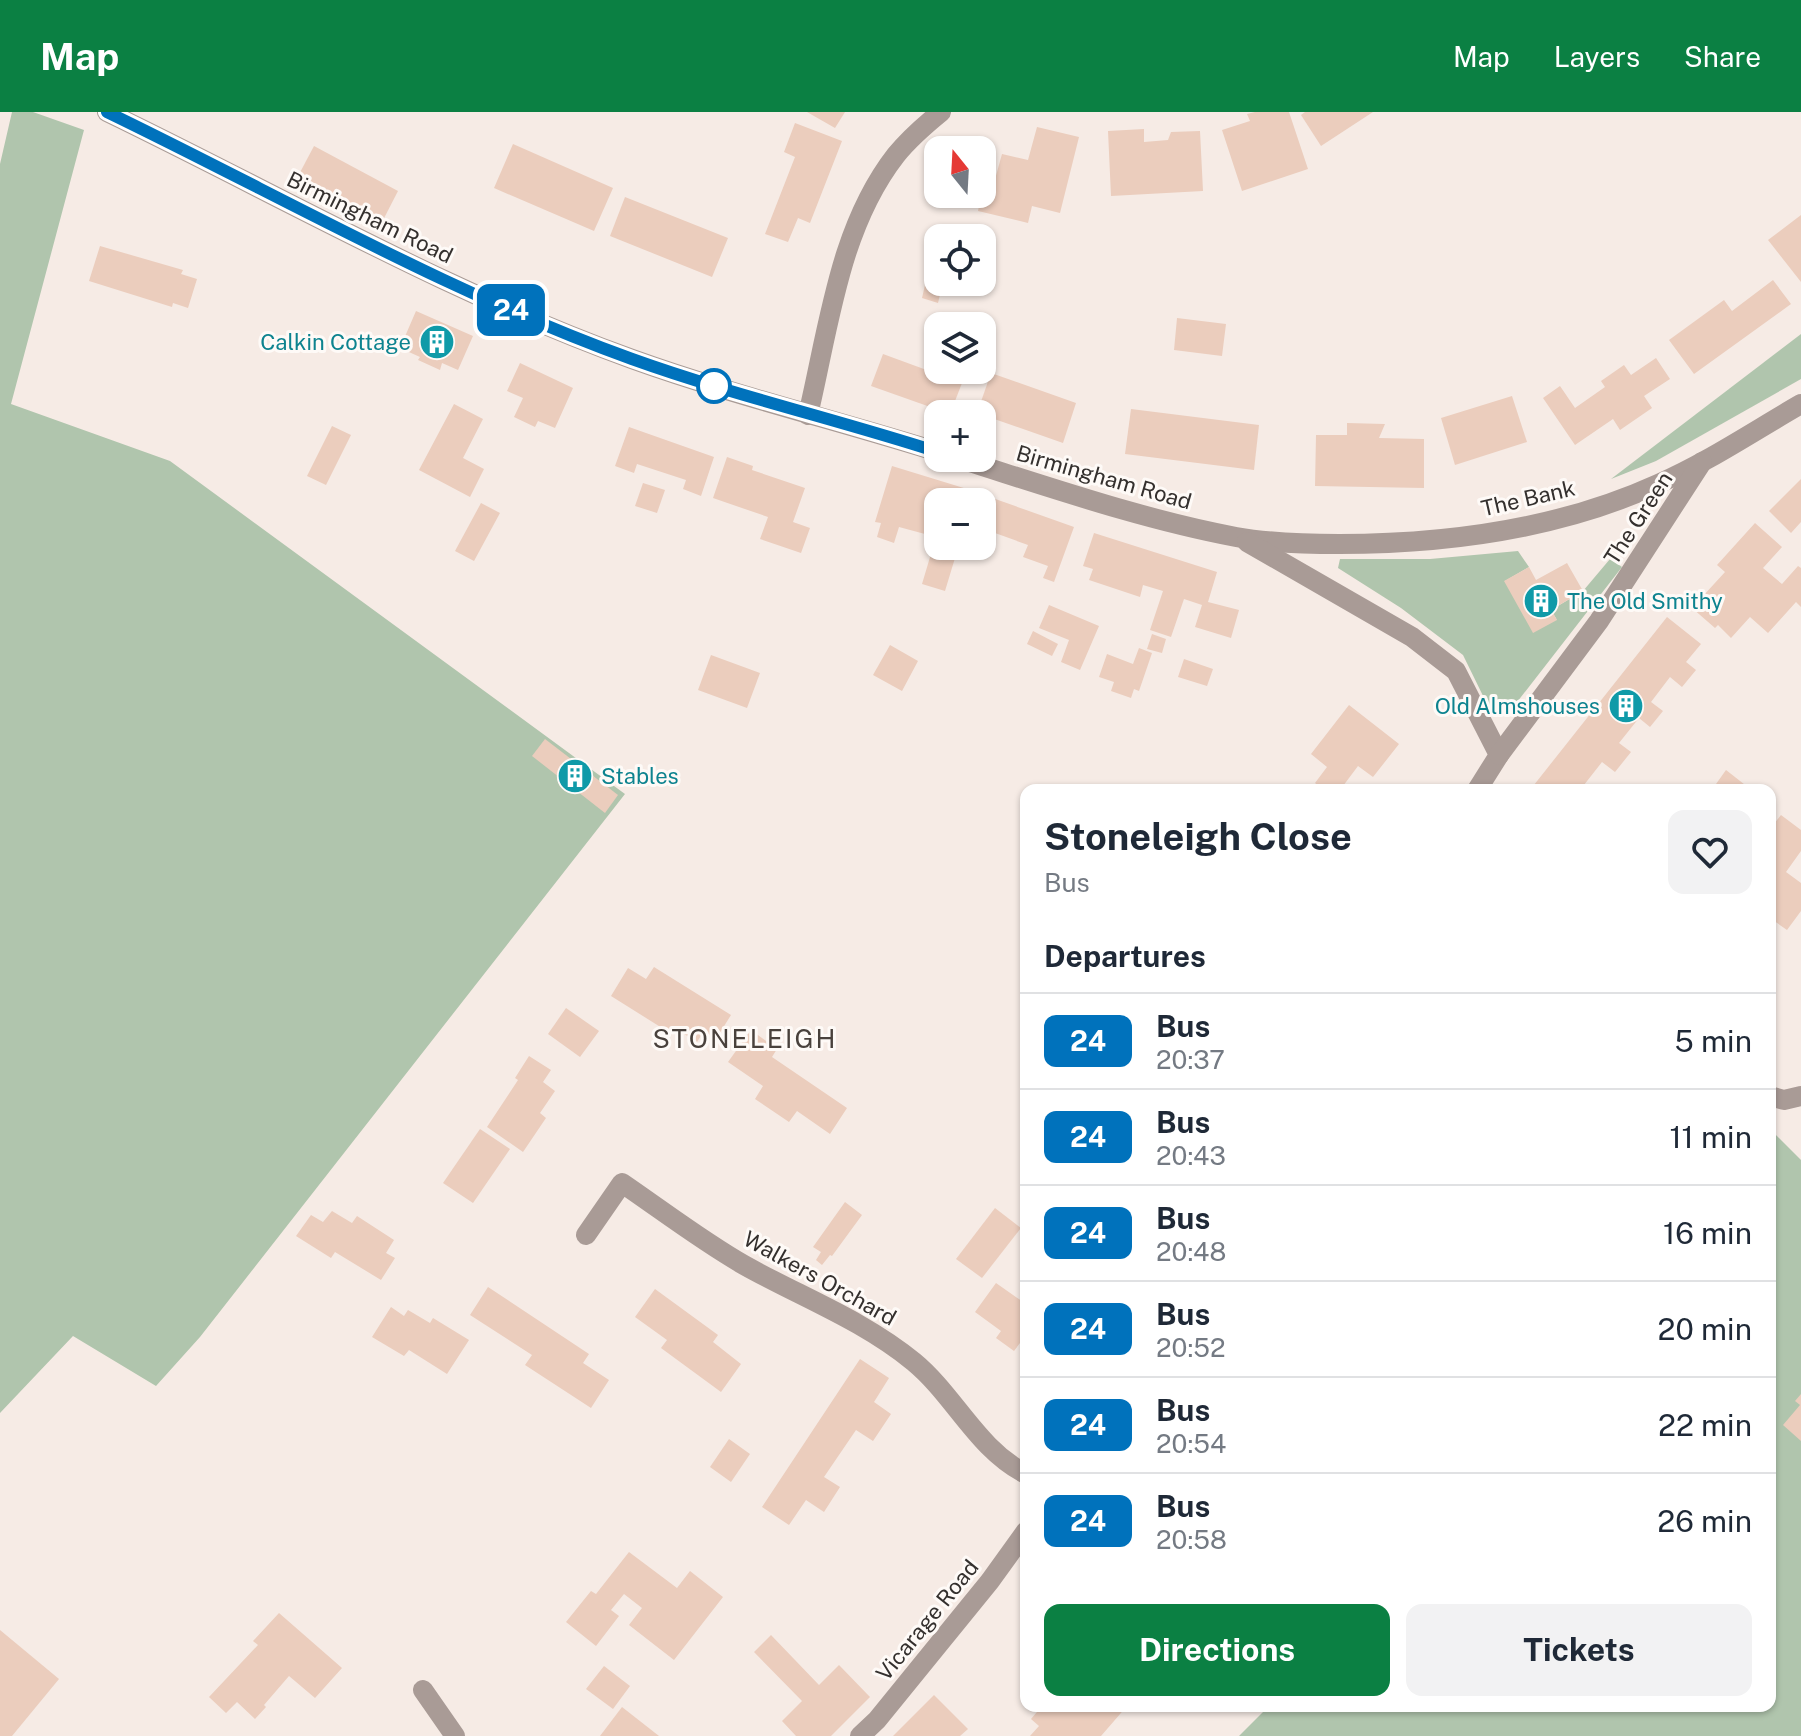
<!DOCTYPE html>
<html lang="en">
<head>
<meta charset="utf-8">
<style>
  :root { --surface:#fff; --page:#f2f2f3; --text:#1f2937; --muted:#747a83; --line:#e0e1e3; --accent:#0b8043 }
  body { margin:0; font-family:"Public Sans",sans-serif; background:var(--page); color:var(--text); height:100vh; display:flex; flex-direction:column; font-size:30px; white-space:nowrap }
  * { box-sizing:border-box; margin:0 }
  p { font-size:26px; color:var(--muted) }
  .icon { flex:none; width:44px; height:44px; fill:none; stroke:currentColor; stroke-width:2; stroke-linecap:round; stroke-linejoin:round }
  .map { position:relative; flex:1; overflow:hidden }
  .sheet { position:absolute; left:1020px; top:672px; width:756px; height:928px; display:flex; flex-direction:column; background:var(--surface); border-radius:16px; box-shadow:0 2px 6px #0004 }
  .sheet>* { flex:none }
  .badge { padding:0 16px; border-radius:12px; font-size:28px; line-height:52px }
  .needle { width:52px; rotate:342deg }
  .buttons { position:absolute; left:924px; top:24px; display:grid; gap:16px }
  .buttons a { display:grid; place-items:center; width:72px; height:72px; border-radius:16px; background:var(--surface); box-shadow:0 2px 6px #0004; font-size:40px }
  .map>.badge { position:absolute; translate:-50% -50%; box-shadow:0 0 0 4px #fff }
  h2 { padding:0 24px; font-size:30px; line-height:72px }
  .round { display:grid; place-items:center; flex:none; width:84px; height:84px; border-radius:16px; background:var(--page) }
  .headline { display:flex; align-items:center; justify-content:space-between; height:136px; padding:0 24px }
  h1 { font-size:38px; font-weight:700; line-height:60px }
  .primary-button { display:flex; gap:16px; margin-top:auto; padding:16px 24px }
  .primary-button a { flex:1; height:92px; border-radius:16px; background:var(--accent); color:#fff; font-size:32px; font-weight:700; line-height:92px; text-align:center }
  .primary-button a+a { background:var(--page); color:var(--text) }
  ul { padding:0; list-style:none }
  li { display:flex; align-items:center; gap:24px; height:96px; padding:0 24px; border-top:2px solid var(--line) }
  li div { flex:1 }
  li b { display:block; font-size:30px }
  li em { font-style:normal }
  li .badge { min-width:88px; font-weight:700; text-align:center }
  header { display:flex; align-items:center; gap:48px; box-sizing:border-box; height:112px; padding:0 40px; background:var(--accent); color:#fff }
  header strong { font-size:38px }
  nav { display:flex; gap:44px; margin-inline-start:auto; font-size:28px }
  .map>svg:first-child { display:block }
</style>
</head>
<body>
<header>
<strong>Map</strong>
<nav><a>Map</a><a>Layers</a><a>Share</a></nav>
</header>
<div class="map">
<svg width="1801" height="1624" viewBox="0 0 1801 1624">
  <rect width="100%" height="100%" fill="#f6ebe5"/>
  <g fill="#b0c5ad">
    <path d="M 12,0 L 33,0 L 84,18 L 11,292 L 170,349 L 625,682 L 200,1225 L 156,1274 L 73,1224 L 0,1301 L 0,52 Z"/>
    <path d="M 1801,222 L 1801,267 L 1656,349 L 1611,367 Z"/>
    <path d="M 1518,439 L 1529,455 L 1505,469 L 1557,508 L 1551,498 L 1583,479 L 1610,447 L 1622,455 L 1514,594 L 1498,599 L 1487,592 L 1463,543 L 1401,496 L 1338,456 L 1340,447 L 1430,447 Z"/>
    <path d="M 1770,1017 L 1801,1048 L 1801,1624 L 1239,1624 L 1269,1594 L 1770,1594 Z"/>
  </g>
  <g fill="#ebcdbd">
    <path d="M 807,0 L 845,0 L 835,16 Z"/>
    <path d="M 1255,0 L 1289,0 L 1308,57 L 1242,79 L 1222,18 L 1250,9 L 1247,2 Z"/>
    <path d="M 1305,0 L 1373,0 L 1321,34 L 1301,3 Z"/>
    <path d="M 795,11 L 842,29 L 810,111 L 798,106 L 788,130 L 765,122 L 795,45 L 784,40 Z"/>
    <path d="M 1037,15 L 1079,25 L 1060,101 L 1032,94 L 1028,111 L 978,99 L 983,75 L 992,78 L 1002,42 L 1028,48 Z"/>
    <path d="M 1144,17 L 1144,30 L 1168,28 L 1171,20 L 1200,19 L 1203,79 L 1111,84 L 1108,19 Z"/>
    <path d="M 513,32 L 613,76 L 594,119 L 494,76 Z"/>
    <path d="M 314,34 L 398,79 L 380,114 L 296,68 Z"/>
    <path d="M 625,85 L 728,126 L 712,165 L 610,124 Z"/>
    <path d="M 1801,103 L 1801,170 L 1768,128 Z"/>
    <path d="M 100,134 L 183,158 L 181,162 L 197,167 L 188,196 L 173,191 L 172,195 L 89,169 Z"/>
    <path d="M 928,160 L 938,163 L 938,170 L 943,170 L 938,191 L 922,186 Z"/>
    <path d="M 1773,168 L 1791,192 L 1694,262 L 1669,228 L 1724,188 L 1732,199 Z"/>
    <path d="M 416,199 L 473,224 L 458,258 L 442,251 L 440,258 L 418,248 L 420,245 L 400,236 Z"/>
    <path d="M 1177,206 L 1226,212 L 1222,244 L 1174,238 Z"/>
    <path d="M 883,242 L 962,271 L 950,302 L 871,274 Z"/>
    <path d="M 1656,246 L 1670,267 L 1644,284 L 1652,296 L 1620,318 L 1613,307 L 1575,333 L 1543,286 L 1560,274 L 1575,296 L 1605,275 L 1601,269 L 1624,253 L 1631,263 Z"/>
    <path d="M 520,251 L 573,276 L 555,316 L 538,309 L 535,315 L 514,305 L 523,286 L 507,279 Z"/>
    <path d="M 991,261 L 1076,291 L 1063,331 L 977,301 Z"/>
    <path d="M 1512,284 L 1527,330 L 1455,353 L 1441,306 Z"/>
    <path d="M 454,292 L 483,307 L 463,346 L 484,357 L 470,385 L 419,358 Z"/>
    <path d="M 1131,297 L 1259,313 L 1254,358 L 1125,342 Z"/>
    <path d="M 1347,311 L 1385,312 L 1379,326 L 1424,327 L 1424,376 L 1315,374 L 1316,323 L 1347,323 Z"/>
    <path d="M 332,314 L 351,323 L 326,373 L 307,364 Z"/>
    <path d="M 629,315 L 714,345 L 701,384 L 683,377 L 686,368 L 637,352 L 634,361 L 615,354 Z"/>
    <path d="M 727,345 L 753,354 L 752,358 L 805,376 L 793,410 L 810,416 L 801,441 L 760,427 L 768,405 L 713,386 Z"/>
    <path d="M 892,354 L 967,377 L 1074,415 L 1054,470 L 1043,466 L 1048,454 L 1023,445 L 1028,433 L 995,421 L 988,440 L 973,434 L 982,434 L 982,390 L 938,390 L 938,434 L 950,434 L 947,443 L 955,446 L 945,479 L 922,472 L 936,425 L 899,415 L 894,431 L 877,425 L 881,411 L 875,410 Z"/>
    <path d="M 1801,367 L 1801,410 L 1791,421 L 1769,399 Z"/>
    <path d="M 643,371 L 665,378 L 657,401 L 635,394 Z"/>
    <path d="M 481,391 L 500,401 L 474,449 L 455,439 Z"/>
    <path d="M 1755,411 L 1782,435 L 1763,456 L 1782,472 L 1798,454 L 1801,456 L 1801,495 L 1796,490 L 1768,521 L 1750,505 L 1731,526 L 1718,513 L 1715,516 L 1692,496 L 1725,460 L 1717,453 Z"/>
    <path d="M 1094,421 L 1217,460 L 1208,490 L 1239,498 L 1231,526 L 1195,515 L 1202,493 L 1184,487 L 1171,525 L 1150,518 L 1163,479 L 1143,473 L 1140,485 L 1089,468 L 1093,457 L 1083,454 Z"/>
    <path d="M 1567,451 L 1583,479 L 1551,498 L 1557,508 L 1533,521 L 1504,469 L 1529,455 L 1536,468 Z"/>
    <path d="M 1049,493 L 1099,514 L 1080,558 L 1061,550 L 1069,528 L 1039,516 Z"/>
    <path d="M 1667,505 L 1701,532 L 1686,550 L 1696,558 L 1682,575 L 1670,565 L 1651,590 L 1663,599 L 1650,615 L 1639,606 L 1619,631 L 1631,640 L 1615,660 L 1602,650 L 1580,678 L 1530,678 Z"/>
    <path d="M 1033,519 L 1058,532 L 1052,544 L 1027,532 Z"/>
    <path d="M 1152,522 L 1166,527 L 1162,541 L 1147,537 Z"/>
    <path d="M 890,533 L 918,549 L 902,579 L 873,563 Z"/>
    <path d="M 1139,536 L 1152,541 L 1139,579 L 1134,577 L 1131,586 L 1111,579 L 1114,570 L 1099,565 L 1107,542 L 1133,552 Z"/>
    <path d="M 711,543 L 760,561 L 747,596 L 698,578 Z"/>
    <path d="M 1184,547 L 1213,557 L 1207,574 L 1178,565 Z"/>
    <path d="M 1349,593 L 1399,632 L 1373,665 L 1358,654 L 1340,678 L 1324,678 L 1315,671 L 1327,655 L 1311,642 Z"/>
    <path d="M 545,627 L 618,683 L 605,701 L 532,644 Z"/>
    <path d="M 1726,658 L 1749,676 L 1748,678 L 1717,678 L 1719,675 L 1716,672 Z"/>
    <path d="M 1781,703 L 1801,718 L 1801,739 L 1786,760 L 1801,771 L 1801,799 L 1787,818 L 1770,806 L 1770,717 Z"/>
    <path d="M 654,855 L 731,903 L 716,927 L 704,919 L 697,930 L 673,915 L 670,921 L 611,884 L 628,856 L 646,867 Z"/>
    <path d="M 566,896 L 599,919 L 580,945 L 548,922 Z"/>
    <path d="M 751,918 L 777,937 L 772,945 L 847,996 L 830,1022 L 797,999 L 789,1010 L 755,987 L 763,974 L 728,950 Z"/>
    <path d="M 529,944 L 551,958 L 543,970 L 555,979 L 540,1001 L 546,1006 L 523,1040 L 487,1015 L 518,968 L 515,966 Z"/>
    <path d="M 480,1017 L 510,1037 L 473,1091 L 443,1071 Z"/>
    <path d="M 845,1090 L 862,1103 L 832,1144 L 830,1143 L 822,1153 L 816,1148 L 821,1140 L 813,1135 Z"/>
    <path d="M 995,1096 L 1021,1116 L 982,1166 L 956,1147 Z"/>
    <path d="M 332,1099 L 352,1111 L 357,1104 L 394,1128 L 386,1141 L 395,1146 L 381,1168 L 335,1140 L 331,1146 L 296,1124 L 311,1103 L 323,1110 Z"/>
    <path d="M 996,1171 L 1026,1192 L 1026,1230 L 1023,1227 L 1014,1239 L 996,1226 L 1001,1219 L 975,1200 Z"/>
    <path d="M 488,1175 L 589,1242 L 583,1251 L 609,1268 L 591,1296 L 525,1253 L 532,1243 L 470,1203 Z"/>
    <path d="M 655,1177 L 718,1223 L 713,1230 L 741,1252 L 721,1280 L 661,1236 L 667,1228 L 635,1205 Z"/>
    <path d="M 391,1195 L 404,1204 L 408,1198 L 430,1211 L 433,1206 L 469,1228 L 447,1262 L 409,1238 L 404,1244 L 372,1225 Z"/>
    <path d="M 860,1247 L 889,1266 L 874,1290 L 891,1302 L 873,1329 L 856,1318 L 824,1365 L 840,1375 L 824,1400 L 806,1388 L 789,1413 L 762,1395 Z"/>
    <path d="M 1801,1282 L 1801,1329 L 1783,1313 L 1800,1293 L 1795,1289 Z"/>
    <path d="M 729,1327 L 750,1342 L 731,1370 L 710,1355 Z"/>
    <path d="M 629,1440 L 677,1476 L 690,1459 L 723,1485 L 674,1548 L 629,1513 L 642,1496 L 624,1482 L 611,1498 L 619,1504 L 596,1534 L 566,1510 L 591,1479 L 596,1482 Z"/>
    <path d="M 279,1501 L 342,1556 L 315,1586 L 289,1564 L 264,1593 L 266,1595 L 255,1607 L 237,1590 L 226,1601 L 209,1585 L 258,1533 L 253,1529 Z"/>
    <path d="M 0,1518 L 59,1567 L 12,1624 L 0,1624 Z"/>
    <path d="M 771,1523 L 819,1573 L 839,1553 L 870,1585 L 831,1624 L 796,1624 L 782,1609 L 802,1589 L 754,1540 Z"/>
    <path d="M 604,1554 L 630,1574 L 613,1597 L 586,1577 Z"/>
    <path d="M 934,1583 L 968,1617 L 960,1624 L 893,1624 Z"/>
    <path d="M 1042,1594 L 1049,1594 L 1054,1598 L 1058,1594 L 1127,1594 L 1101,1624 L 1030,1624 L 1039,1614 L 1031,1607 Z"/>
    <path d="M 622,1595 L 659,1624 L 600,1624 Z"/>
  </g>
  <g fill="none" stroke-linecap="round" stroke-linejoin="round">
    <path stroke="#a99b96" stroke-width="20" d="M 423,1578 L 455,1624"/>
    <g stroke="#a99b96" stroke-width="20">
      <path d="M 107,0 C 281,84 449,181 632,247 C 732,283 836,308 938,340"/>
      <path d="M 808,303 C 829,215 839,116 896,43 C 909,27 925,13 941,0"/>
      <path d="M 957,346 C 1049,375 1141,407 1236,425 C 1270,431 1305,432 1339,432 C 1448,432 1559,417 1658,372 C 1708,350 1754,319 1801,292"/>
      <path d="M 1247,430 L 1412,525 L 1456,559 L 1499,643 L 1477,678"/>
      <path d="M 1499,643 L 1599,509 L 1702,350"/>
      <path d="M 1770,984 L 1784,988 L 1801,984"/>
      <path d="M 586,1123 L 622,1071 C 663,1099 702,1129 744,1153 C 801,1185 863,1208 914,1250 C 955,1284 977,1337 1026,1362"/>
      <path d="M 860,1624 L 877,1608 L 990,1469 L 1026,1419"/>
    </g>
  </g>
  <g fill="none" stroke-linecap="round" stroke-linejoin="round">
    <defs>
      <path id="line" d="M 107,0 C 281,84 449,181 632,247 C 732,283 836,307 938,340"/>
    </defs>
    <use href="#line" stroke="#fff" stroke-width="18"/>
    <use href="#line" stroke="#0072bc" stroke-width="12"/>
  </g>
  <defs>
    <symbol id="building-disc" viewBox="-11 -11 22 22"><circle r="9.5" fill="#0f9aa8" stroke="#fefaf7"/><path d="M-4-6H4V6H1V3H-1V6H-4ZM-2.5-4.3h1.7v1.8h-1.7ZM.8-4.3h1.7v1.8H.8ZM-2.5-1h1.7V.8h-1.7ZM.8-1h1.7V.8H.8Z" fill="#fff"/></symbol>
  </defs>
  <g fill-rule="evenodd">
    <use href="#building-disc" x="417" y="210" width="40" height="40"/>
    <use href="#building-disc" x="1521" y="469" width="40" height="40"/>
    <use href="#building-disc" x="1606" y="574" width="40" height="40"/>
    <use href="#building-disc" x="555" y="644" width="40" height="40"/>
  </g>
  <circle fill="#fff" stroke="#0072bc" stroke-width="4" cx="714" cy="274" r="16"/>
  <g text-anchor="middle" dominant-baseline="central" stroke-width="6" stroke-linejoin="round" paint-order="stroke">
    <g font-size="22" fill="#34302e" stroke="#fefaf7">
      <text transform="translate(370 105) rotate(26)">Birmingham Road</text>
      <text transform="translate(1104 365) rotate(16)">Birmingham Road</text>
      <text transform="translate(1528 386) rotate(-13)">The Bank</text>
      <text transform="translate(1638 406) rotate(-57)">The Green</text>
      <text transform="translate(820 1166) rotate(29)">Walkers Orchard</text>
      <text transform="translate(927 1508) rotate(-51)">Vicarage Road</text>
    </g>
    <g font-size="22" fill="#0d838f" stroke="#fefaf7" text-anchor="end">
      <text x="411" y="230">Calkin Cottage</text>
      <text x="1567" y="489" text-anchor="start">The Old Smithy</text>
      <text x="1600" y="594">Old Almshouses</text>
      <text x="601" y="664" text-anchor="start">Stables</text>
    </g>
    <g font-size="26" letter-spacing="2" fill="#49413c" stroke="#fefaf7">
      <text x="745" y="926">STONELEIGH</text>
    </g>
  </g>
</svg>
<div class="buttons">
<a><svg class="needle" viewBox="-14 -14 28 28"><path d="M0-13l5 13h-10z" fill="#e53935"/><path d="M0 13l5-13h-10z" fill="#747a83"/></svg></a>
<a><svg class="icon" aria-label="locate" viewBox="0 0 24 24"><circle cx="12" cy="12" r="6"/><path d="M12 2v4M12 18v4M2 12h4M18 12h4"/></svg></a>
<a><svg class="icon" aria-label="layers" viewBox="0 0 24 24"><path d="M12 4l9 5-9 5-9-5zM3 14l9 5 9-5"/></svg></a>
<a>+</a>
<a>−</a>
</div>
<b class="badge" style="left:511px;top:198px;background:#0072bc;color:#fff">24</b>
<section class="sheet">
<div class="headline"><div><h1>Stoneleigh Close</h1><p>Bus</p></div><a class="round"><svg class="icon" aria-label="heart" viewBox="0 0 24 24"><path d="M12 20l-8-8c-3-5 5-10 8-4 3-6 11-1 8 4z"/></svg></a></div>
<h2>Departures</h2>
<ul>
<li><span class="badge" style="background:#0072bc;color:#fff">24</span><div><b>Bus</b><p>20:37</p></div><em>5 min</em></li>
<li><span class="badge" style="background:#0072bc;color:#fff">24</span><div><b>Bus</b><p>20:43</p></div><em>11 min</em></li>
<li><span class="badge" style="background:#0072bc;color:#fff">24</span><div><b>Bus</b><p>20:48</p></div><em>16 min</em></li>
<li><span class="badge" style="background:#0072bc;color:#fff">24</span><div><b>Bus</b><p>20:52</p></div><em>20 min</em></li>
<li><span class="badge" style="background:#0072bc;color:#fff">24</span><div><b>Bus</b><p>20:54</p></div><em>22 min</em></li>
<li><span class="badge" style="background:#0072bc;color:#fff">24</span><div><b>Bus</b><p>20:58</p></div><em>26 min</em></li>
</ul>
<div class="primary-button"><a>Directions</a><a>Tickets</a></div>
</section>
</div>
</body>
</html>
